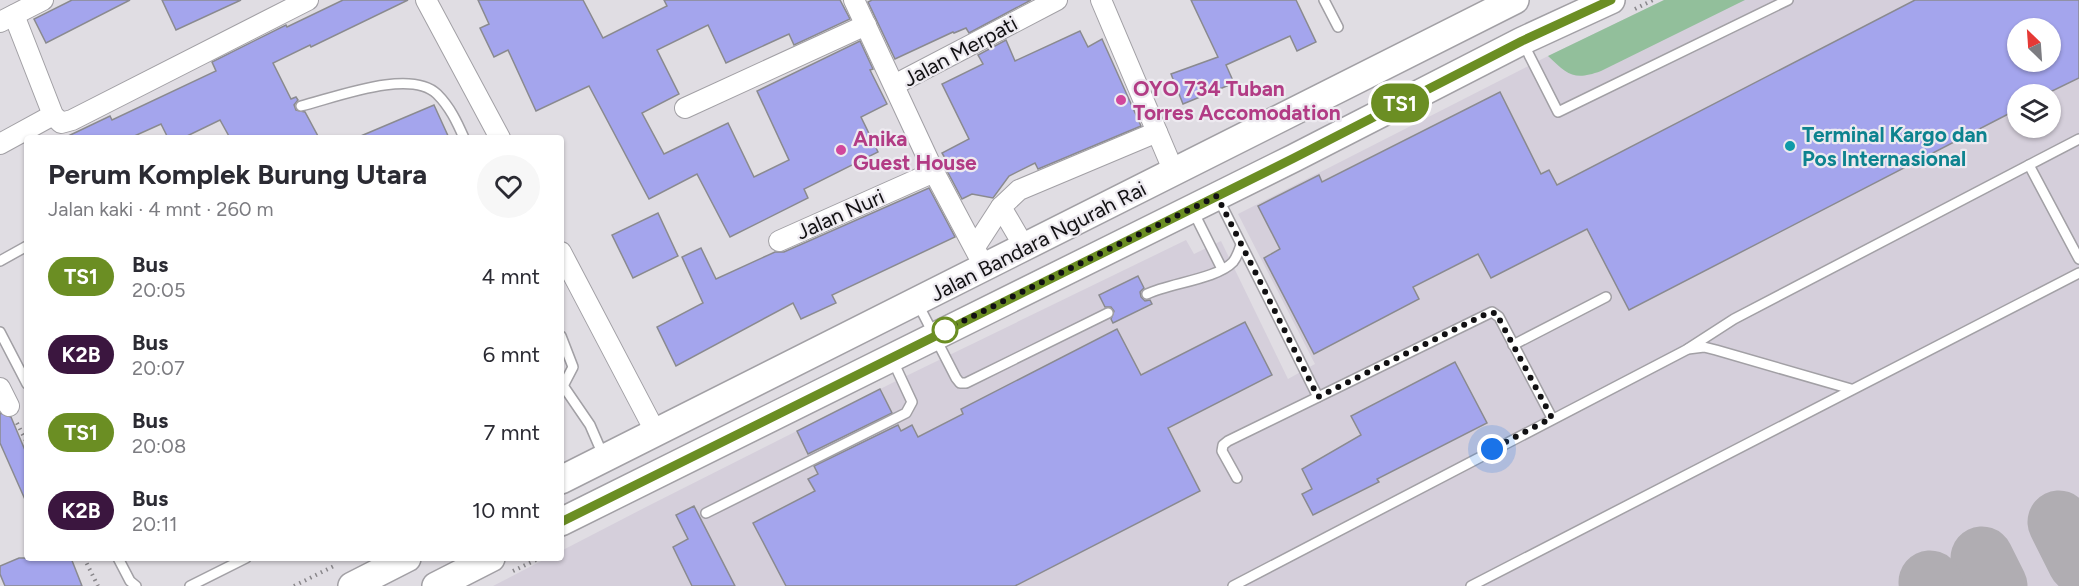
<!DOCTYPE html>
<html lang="id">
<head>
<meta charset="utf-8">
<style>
  :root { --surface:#fff; --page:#f7f7f7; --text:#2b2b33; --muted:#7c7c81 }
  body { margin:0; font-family:Figtree,sans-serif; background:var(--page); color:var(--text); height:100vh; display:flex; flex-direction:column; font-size:22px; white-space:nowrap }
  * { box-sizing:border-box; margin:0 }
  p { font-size:20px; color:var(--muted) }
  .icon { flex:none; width:33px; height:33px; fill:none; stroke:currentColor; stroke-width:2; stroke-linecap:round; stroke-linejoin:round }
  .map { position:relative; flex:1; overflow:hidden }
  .panel { position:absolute; left:24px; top:135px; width:540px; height:426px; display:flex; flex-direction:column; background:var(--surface); border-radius:6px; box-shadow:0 2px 4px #0004 }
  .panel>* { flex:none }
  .badge { padding:0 12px; border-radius:20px; font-size:21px; line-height:39px }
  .needle { width:39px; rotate:335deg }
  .buttons { position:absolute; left:2007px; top:18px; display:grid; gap:12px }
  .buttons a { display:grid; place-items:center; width:54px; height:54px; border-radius:50%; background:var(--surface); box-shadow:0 2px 4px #0004; font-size:30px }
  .you { position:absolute; width:30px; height:30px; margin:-15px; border:4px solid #fff; border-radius:50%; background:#1a73e8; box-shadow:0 0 0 9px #1a73e833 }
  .map>.badge { position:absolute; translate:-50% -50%; box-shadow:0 0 0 3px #fff }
  .round { display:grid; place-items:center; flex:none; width:63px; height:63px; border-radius:32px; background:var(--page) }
  .headline { display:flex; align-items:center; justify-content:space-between; height:102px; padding:0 24px }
  h1 { font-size:28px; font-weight:700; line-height:45px }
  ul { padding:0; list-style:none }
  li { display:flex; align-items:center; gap:18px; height:78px; padding:0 24px }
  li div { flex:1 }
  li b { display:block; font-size:22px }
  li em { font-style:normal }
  li .badge { min-width:66px; font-weight:700; text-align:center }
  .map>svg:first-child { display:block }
</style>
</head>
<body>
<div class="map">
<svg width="2079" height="586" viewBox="0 0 2079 586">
  <rect width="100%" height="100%" fill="#e0dde3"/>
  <path fill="#d5cfdb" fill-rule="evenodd" d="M 1664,0 L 2079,0 L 2079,586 L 493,586 L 547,558 L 561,558 L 561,551 L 646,507 L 902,378 L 1186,240 L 1194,254 L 1221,241 L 1288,379 L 1315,364 L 1238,214 L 1548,56 ZM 2018,28 L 2050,28 L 2050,62 L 2018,62 ZM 2018,94 L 2050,94 L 2050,128 L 2018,128 Z"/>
  <path fill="#92bf9b" d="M 1664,0 L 1745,0 L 1601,71 C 1574,81 1568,75 1548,56 Z"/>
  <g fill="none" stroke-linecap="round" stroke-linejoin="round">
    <g stroke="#b0adb2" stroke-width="63">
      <path d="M 2059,522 L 2079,562"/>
      <path d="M 1982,558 L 1996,586"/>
      <path d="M 1930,582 L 1932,586"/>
    </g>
  </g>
  <g fill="#a4a5ed" stroke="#8a8a8f" stroke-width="1.5" fill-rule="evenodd">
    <path d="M 72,0 L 130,0 L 46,43 L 34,19 Z"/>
    <path d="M 162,0 L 241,0 L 176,30 Z"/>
    <path d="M 343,0 L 408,0 L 311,47 L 310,45 L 273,63 L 291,99 L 296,97 L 298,100 L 294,105 L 296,110 L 305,112 L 319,138 L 230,138 L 220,120 L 183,138 L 168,138 L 161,124 L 130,138 L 64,138 L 110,116 L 112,120 L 216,71 L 212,62 L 286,25 L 287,27 Z"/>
    <path d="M 478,0 L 583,0 L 603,38 L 667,6 L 664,0 L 840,0 L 850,19 L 794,45 L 789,34 L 726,63 L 708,25 L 657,50 L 679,94 L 642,113 L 664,154 L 728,123 L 754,177 L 789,160 L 757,91 L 860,41 L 873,69 L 870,70 L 887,104 L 861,117 L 878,152 L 804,189 L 808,198 L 730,237 L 697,174 L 649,199 L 589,86 L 536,111 L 508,50 L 494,57 L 480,28 L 489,24 Z"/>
    <path d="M 872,0 L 1031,0 L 969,33 L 966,28 L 954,33 L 953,32 L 895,59 L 868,2 Z"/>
    <path d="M 1191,0 L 1296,0 L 1316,42 L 1297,51 L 1290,36 L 1226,65 L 1234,83 L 1183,104 L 1171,74 L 1218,57 Z"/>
    <path d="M 1915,0 L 2079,0 L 2079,78 L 2046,94 L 2018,94 L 2018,109 L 1629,310 L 1587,229 L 1491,278 L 1478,254 L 1413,287 L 1419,299 L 1314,354 L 1264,258 L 1280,249 L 1258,206 L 1319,175 L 1322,182 L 1500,92 L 1541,174 L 1549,170 L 1557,185 ZM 2018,28 L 2050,28 L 2050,62 L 2018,62 Z"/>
    <path d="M 1080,31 L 1088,47 L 1102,39 L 1141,126 L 1038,169 L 1035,163 L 1009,176 L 993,198 L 972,194 L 962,199 L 945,167 L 949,165 L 942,153 L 969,139 L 942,84 L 983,64 L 978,55 L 1006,40 L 1015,61 Z"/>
    <path d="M 434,105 L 449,138 L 356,138 Z"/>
    <path d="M 929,188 L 955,237 L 832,295 L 836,303 L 801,319 L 793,303 L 676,366 L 657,327 L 703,303 L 682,257 L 701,248 L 716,279 L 775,252 L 784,252 Z"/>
    <path d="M 658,213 L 678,256 L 633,278 L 612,235 Z"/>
    <path d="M 1138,276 L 1144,288 L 1140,292 L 1141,297 L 1145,301 L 1150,300 L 1152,304 L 1113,323 L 1111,319 L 1114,311 L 1111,307 L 1105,307 L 1099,295 Z"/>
    <path d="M 1245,322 L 1272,375 L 1168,428 L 1200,491 L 1015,586 L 786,586 L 753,523 L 815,491 L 808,479 L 818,474 L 814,466 L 898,425 L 901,431 L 912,425 L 918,437 L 963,414 L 961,409 L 1117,329 L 1141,375 Z"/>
    <path d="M 1455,362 L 1487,423 L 1377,479 L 1379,482 L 1313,515 L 1302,494 L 1312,489 L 1302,469 L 1361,435 L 1351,416 Z"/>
    <path d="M 880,389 L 892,413 L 808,454 L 797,431 Z"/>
    <path d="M 0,413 L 11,417 L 27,455 L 27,504 L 0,443 Z"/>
    <path d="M 694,506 L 735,586 L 692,586 L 673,547 L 688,539 L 676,515 Z"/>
    <path d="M 19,558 L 71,558 L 82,586 L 5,586 L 0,574 L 0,566 Z"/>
  </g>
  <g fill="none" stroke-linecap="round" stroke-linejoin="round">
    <defs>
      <g id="lane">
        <path d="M 1324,0 L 1338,27"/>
        <path d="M 1523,43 L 1558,112 L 1788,0"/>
        <path d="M 301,106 C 334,98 410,68 437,94 C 450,107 457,122 464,138"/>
        <path d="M 2079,139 L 2029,165 L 2079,259"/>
        <path d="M 1218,198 L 1318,397"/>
        <path d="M 1193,211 L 1222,269"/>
        <path d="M 0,261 L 27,246"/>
        <path d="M 1147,294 C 1170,283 1217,279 1233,262 C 1237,257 1239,251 1241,245"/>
        <path d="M 918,304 L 956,378 L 960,383 L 966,383 L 1108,313"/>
        <path d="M 0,332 L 27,384"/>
        <path d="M 561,336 L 573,367 L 561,390"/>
        <path d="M 1513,345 L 1606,297"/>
        <path d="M 1688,349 L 1704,347 L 1716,350 L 1851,389"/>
        <path d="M 564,387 L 590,425 L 603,455"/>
        <path d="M 1237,478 L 1222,451 L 1223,445 L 1228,441 L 1492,312 L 1499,317 L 1552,418"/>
        <path d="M 706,513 L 906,413 L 912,402 L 892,359"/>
        <path d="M 118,558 L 130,581 L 136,586"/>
        <path d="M 190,586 L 246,558"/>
        <path d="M 1233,586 L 1686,350 L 1734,319 L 2029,165"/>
        <path d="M 1471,586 L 2079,273"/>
      </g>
      <g id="street">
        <path d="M 426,0 L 500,138"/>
        <path d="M 854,0 L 934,172 L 985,268"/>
        <path d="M 1101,0 L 1174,172"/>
        <path d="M 14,15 L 53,115 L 61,123 L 72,120 L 308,0"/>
        <path d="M 0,22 L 43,0"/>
        <path d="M 894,85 L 1057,0"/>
        <path d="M 685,108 L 866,25"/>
        <path d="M 0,144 L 53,115"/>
        <path d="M 779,241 L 934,172"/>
        <path d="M 975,247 L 1001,207"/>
        <path d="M 1025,248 L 1001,207 L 1019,190 L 1157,132"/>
        <path d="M 561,252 L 655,431"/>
        <path d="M 0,388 L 9,406"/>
      </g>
      <g id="secondary">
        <path d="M 561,480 L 1515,0"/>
        <path d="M 561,522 L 1294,158 L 1522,41 L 1611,0"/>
        <path d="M 352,586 L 407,558"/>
        <path d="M 436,586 L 491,558"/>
      </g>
    </defs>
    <use href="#lane" stroke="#a2a0a5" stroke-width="12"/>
    <use href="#street" stroke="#a2a0a5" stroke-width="22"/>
    <use href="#secondary" stroke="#a2a0a5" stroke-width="30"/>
    <g stroke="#88868a" stroke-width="4" stroke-dasharray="1.5 4.5" stroke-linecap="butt">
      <path d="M 1635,9 L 1653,0"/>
      <path d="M 17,423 L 27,443"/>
      <path d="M 84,558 L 98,586"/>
      <path d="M 513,571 L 540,558"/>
      <path d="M 294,586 L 336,565"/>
    </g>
    <use href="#lane" stroke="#fff" stroke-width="9"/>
    <use href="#street" stroke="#fff" stroke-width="20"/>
    <use href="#secondary" stroke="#fff" stroke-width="27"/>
  </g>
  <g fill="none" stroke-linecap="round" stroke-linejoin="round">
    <defs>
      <path id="line" d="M 561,522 L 1294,158 L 1522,41 L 1611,0"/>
    </defs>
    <use href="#line" stroke="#fff" stroke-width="14"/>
    <use href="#line" stroke="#6b8e23" stroke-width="9"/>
    <path stroke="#121113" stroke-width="6" stroke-dasharray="0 10.8" d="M 945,330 L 1217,196 L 1318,397 L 1488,313 L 1496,313 L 1552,418 L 1492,449"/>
  </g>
  <g fill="#d1479c" stroke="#edeaf0" stroke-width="2">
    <circle cx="1121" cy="100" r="6"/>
    <circle cx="841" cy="150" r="6"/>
  </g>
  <circle fill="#0f9aa8" stroke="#edeaf0" stroke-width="2" cx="1790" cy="146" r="6"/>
  <circle fill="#fff" stroke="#6b8e23" stroke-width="3" cx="945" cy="330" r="12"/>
  <g text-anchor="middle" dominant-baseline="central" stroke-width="4.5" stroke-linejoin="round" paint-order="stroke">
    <g font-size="21" fill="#121113" stroke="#edeaf0">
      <text transform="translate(960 51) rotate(-28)">Jalan Merpati</text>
      <text transform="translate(840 214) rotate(-24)">Jalan Nuri</text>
      <text transform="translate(1038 241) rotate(-27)">Jalan Bandara Ngurah Rai</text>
    </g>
    <g font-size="21" font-weight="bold" fill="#b23c85" stroke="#edeaf0" text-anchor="start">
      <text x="1133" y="88">OYO 734 Tuban<tspan x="1133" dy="24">Torres Accomodation</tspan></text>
      <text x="853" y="138">Anika<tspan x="853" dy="24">Guest House</tspan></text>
    </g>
    <g font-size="21" font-weight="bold" fill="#0d838f" stroke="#edeaf0" text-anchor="start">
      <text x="1802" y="134">Terminal Kargo dan<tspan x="1802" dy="24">Pos Internasional</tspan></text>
    </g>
  </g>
</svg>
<div class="buttons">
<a><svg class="needle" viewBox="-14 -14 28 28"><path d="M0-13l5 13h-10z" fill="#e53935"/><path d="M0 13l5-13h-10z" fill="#7c7c81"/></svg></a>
<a><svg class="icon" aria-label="layers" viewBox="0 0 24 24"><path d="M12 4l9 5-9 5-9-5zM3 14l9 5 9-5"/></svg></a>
</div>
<div class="you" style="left:1492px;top:449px"></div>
<b class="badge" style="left:1400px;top:103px;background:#6b8e23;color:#fff">TS1</b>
<section class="panel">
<div class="headline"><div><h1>Perum Komplek Burung Utara</h1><p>Jalan kaki · 4 mnt · 260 m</p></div><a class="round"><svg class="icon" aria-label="heart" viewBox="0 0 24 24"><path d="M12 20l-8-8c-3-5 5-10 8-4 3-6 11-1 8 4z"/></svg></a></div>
<ul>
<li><span class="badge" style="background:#6b8e23;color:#fff">TS1</span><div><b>Bus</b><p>20:05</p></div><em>4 mnt</em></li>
<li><span class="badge" style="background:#3b163f;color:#fff">K2B</span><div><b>Bus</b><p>20:07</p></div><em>6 mnt</em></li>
<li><span class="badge" style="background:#6b8e23;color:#fff">TS1</span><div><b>Bus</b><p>20:08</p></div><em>7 mnt</em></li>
<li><span class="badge" style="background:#3b163f;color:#fff">K2B</span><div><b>Bus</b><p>20:11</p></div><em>10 mnt</em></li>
</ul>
</section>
</div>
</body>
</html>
